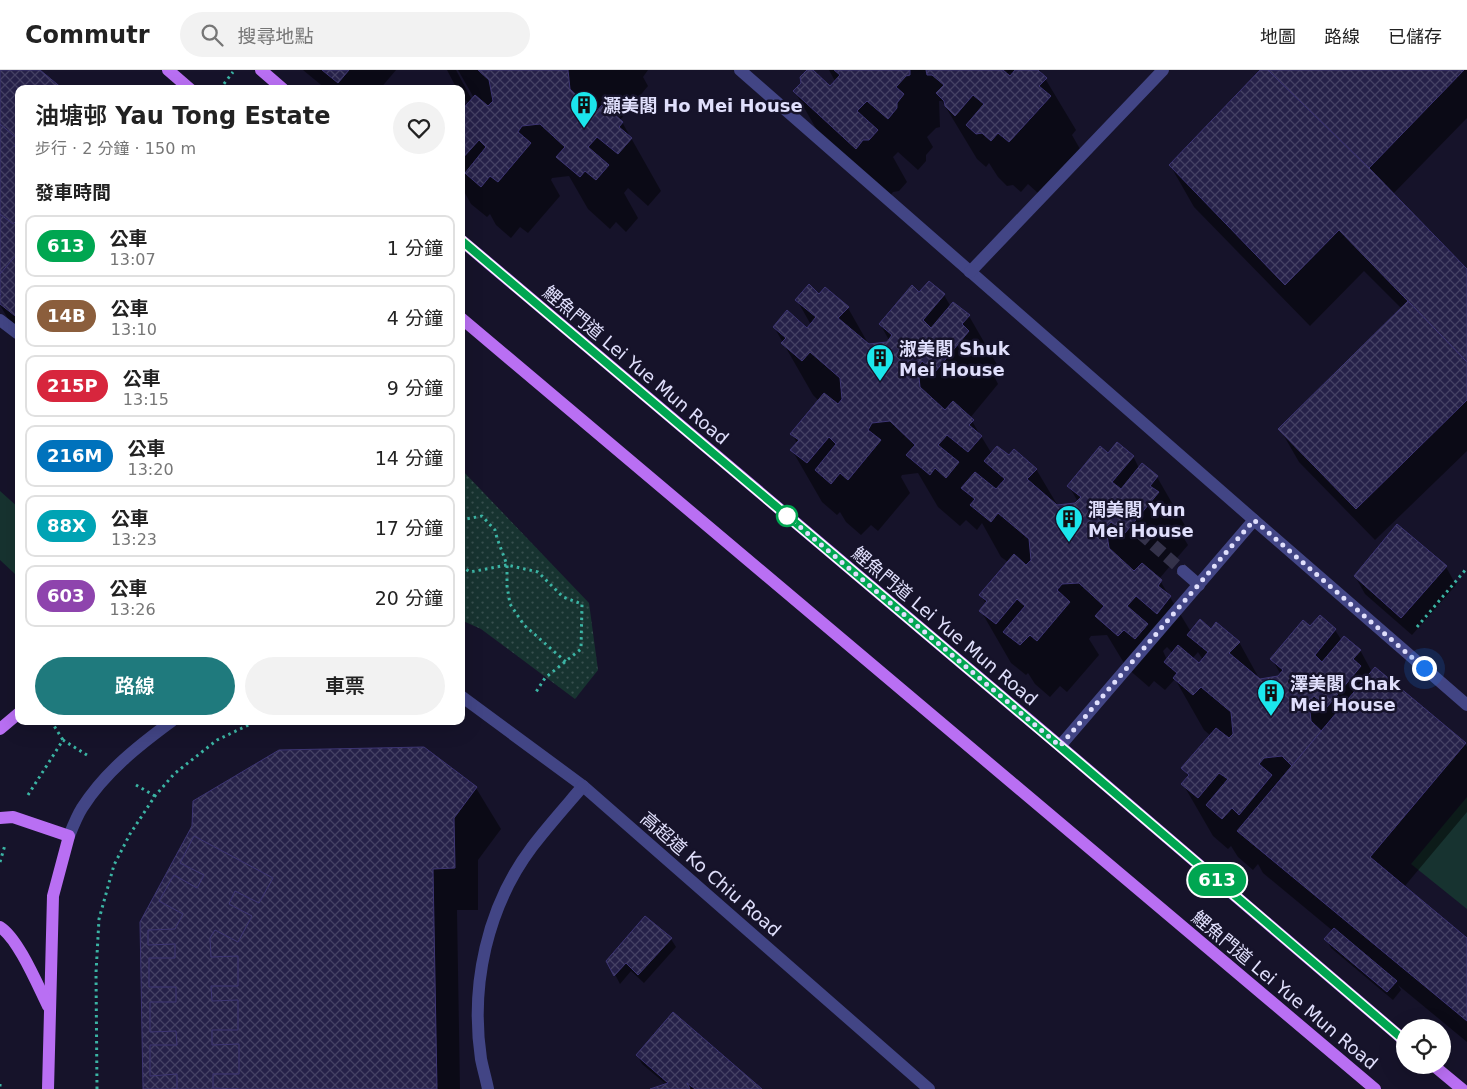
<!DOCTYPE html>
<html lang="zh-TW">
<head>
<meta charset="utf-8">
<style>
  :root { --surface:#fff; --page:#f2f2f2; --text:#222; --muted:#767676; --line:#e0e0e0; --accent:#1f7a7d }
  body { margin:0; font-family:"DejaVu Sans","Noto Sans TC",sans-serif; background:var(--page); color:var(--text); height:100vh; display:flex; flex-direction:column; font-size:19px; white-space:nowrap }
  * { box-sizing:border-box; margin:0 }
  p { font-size:16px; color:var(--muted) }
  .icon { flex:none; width:28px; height:28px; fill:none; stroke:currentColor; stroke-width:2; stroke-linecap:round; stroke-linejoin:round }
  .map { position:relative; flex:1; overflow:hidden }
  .panel { position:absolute; left:15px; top:15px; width:450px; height:640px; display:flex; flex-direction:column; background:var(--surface); border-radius:10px; box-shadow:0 5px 20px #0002 }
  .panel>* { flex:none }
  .badge { padding:0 10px; border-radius:16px; font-size:18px; line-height:32px }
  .tools { position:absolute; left:1396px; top:949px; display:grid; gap:10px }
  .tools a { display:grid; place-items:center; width:55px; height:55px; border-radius:50%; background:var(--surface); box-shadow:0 5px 20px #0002; font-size:25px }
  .you { position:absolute; width:25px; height:25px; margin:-12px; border:4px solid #fff; border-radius:50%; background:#1a73e8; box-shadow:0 0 0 8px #1a73e833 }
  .map>.badge { position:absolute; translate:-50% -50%; box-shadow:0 0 0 2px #fff }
  h2 { padding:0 20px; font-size:19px; line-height:45px }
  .round { display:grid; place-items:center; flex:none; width:52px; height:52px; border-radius:26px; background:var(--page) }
  .summary { display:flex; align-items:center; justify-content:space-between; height:85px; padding:0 20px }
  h1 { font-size:24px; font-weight:600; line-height:38px }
  .cta { display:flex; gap:10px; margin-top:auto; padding:10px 20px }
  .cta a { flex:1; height:58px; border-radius:30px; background:var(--accent); color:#fff; font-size:20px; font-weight:600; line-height:58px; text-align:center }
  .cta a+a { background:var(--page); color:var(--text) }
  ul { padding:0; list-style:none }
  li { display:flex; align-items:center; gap:15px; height:62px; margin:0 10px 8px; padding:0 10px; border:2px solid var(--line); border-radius:10px }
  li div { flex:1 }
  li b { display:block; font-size:19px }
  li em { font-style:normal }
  li .badge { min-width:55px; font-weight:700; text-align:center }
  header { display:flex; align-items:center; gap:30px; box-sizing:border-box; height:70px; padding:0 25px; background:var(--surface); border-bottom:1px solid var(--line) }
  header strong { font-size:24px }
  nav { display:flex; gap:28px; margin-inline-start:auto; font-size:18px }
  .search { width:350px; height:45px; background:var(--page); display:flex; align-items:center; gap:12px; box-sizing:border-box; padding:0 18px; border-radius:28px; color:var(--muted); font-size:19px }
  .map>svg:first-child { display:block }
</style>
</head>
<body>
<header>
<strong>Commutr</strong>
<div class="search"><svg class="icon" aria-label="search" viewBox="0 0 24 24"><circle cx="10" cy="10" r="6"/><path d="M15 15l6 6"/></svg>搜尋地點</div>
<nav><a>地圖</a><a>路線</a><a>已儲存</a></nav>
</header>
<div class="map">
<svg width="1467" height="1019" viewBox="0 0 1467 1019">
  <defs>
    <pattern id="park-dots" width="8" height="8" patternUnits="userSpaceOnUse" patternTransform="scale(1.25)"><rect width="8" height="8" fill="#173330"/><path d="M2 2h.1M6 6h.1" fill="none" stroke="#38504f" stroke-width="1.8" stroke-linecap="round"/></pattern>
    <pattern id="building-cross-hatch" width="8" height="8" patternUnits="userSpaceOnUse" patternTransform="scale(1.25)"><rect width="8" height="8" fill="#262149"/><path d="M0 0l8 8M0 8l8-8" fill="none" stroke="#454164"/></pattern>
  </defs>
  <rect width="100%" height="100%" fill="#16132a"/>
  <path fill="url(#park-dots)" d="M 461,399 L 589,533 L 598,600 L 575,629 L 481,559 L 461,550 Z"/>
  <g fill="#173330">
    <path d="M 0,421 L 19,438 L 19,499 L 15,504 L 0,490 Z"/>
    <path d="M 1467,727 L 1467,839 L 1411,794 Z"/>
  </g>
  <g fill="#0007" fill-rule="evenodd">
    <path d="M 0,0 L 38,0 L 19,19 L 19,268 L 0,235 Z"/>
    <path d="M 303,0 L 396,0 L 380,19 L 326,19 Z"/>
    <path d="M 447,0 L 456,0 L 472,30 L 474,28 L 458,0 L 648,0 L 643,7 L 648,16 L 620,50 L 622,52 L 661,121 L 648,136 L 628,118 L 624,123 L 638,148 L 626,162 L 616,152 L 610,159 L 588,139 L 569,106 L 552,108 L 551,110 L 560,126 L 528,163 L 520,157 L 511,168 L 496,155 L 490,144 L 487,147 L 471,134 L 461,116 L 461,43 L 469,33 L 463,28 L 461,25 L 461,19 L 457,19 Z"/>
    <path d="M 809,0 L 811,0 L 830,17 L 835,11 L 829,0 L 1040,0 L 1076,60 L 1072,65 L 1080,79 L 1039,124 L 1028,114 L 1021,122 L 1013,115 L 1007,116 L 998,107 L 989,93 L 986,97 L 977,89 L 942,31 L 939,31 L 940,57 L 936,58 L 927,67 L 933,77 L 926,85 L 926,91 L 918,100 L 898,82 L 893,87 L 907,112 L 899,121 L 893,122 L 887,130 L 825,74 L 795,22 L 802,13 Z"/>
    <path d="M 1262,0 L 1467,0 L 1467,48 L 1393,124 L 1467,200 L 1467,381 L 1375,470 L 1299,392 L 1280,359 L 1402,239 L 1364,201 L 1310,256 L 1194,137 L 1170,95 Z"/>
    <path d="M 919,224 L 944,225 L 951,237 L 969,246 L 999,298 L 993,304 L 998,314 L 970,348 L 992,384 L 1009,387 L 1036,399 L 1058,436 L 1076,434 L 1078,432 L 1069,416 L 1108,385 L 1133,386 L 1139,398 L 1157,407 L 1187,459 L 1182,465 L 1188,475 L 1159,509 L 1191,562 L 1211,560 L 1239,572 L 1260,610 L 1278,607 L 1281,605 L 1272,589 L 1310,558 L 1320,547 L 1335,560 L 1342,571 L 1360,580 L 1372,602 L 1465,674 L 1467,677 L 1467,742 L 1404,817 L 1467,869 L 1467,972 L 1398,915 L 1401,920 L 1393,930 L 1331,878 L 1326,869 L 1333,861 L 1263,803 L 1258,794 L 1253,800 L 1238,787 L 1231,776 L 1228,779 L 1213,766 L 1183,714 L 1189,708 L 1183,698 L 1211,666 L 1204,660 L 1175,609 L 1165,620 L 1154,611 L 1149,617 L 1127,598 L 1107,565 L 1091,566 L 1089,569 L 1099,585 L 1067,622 L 1060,616 L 1050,627 L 1035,614 L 1028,603 L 1026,605 L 1011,593 L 981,541 L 986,534 L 981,525 L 1008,492 L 1001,487 L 982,453 L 977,460 L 966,450 L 960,456 L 938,437 L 918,403 L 902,405 L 901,407 L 910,423 L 878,461 L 871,455 L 861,465 L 846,452 L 840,442 L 837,445 L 822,432 L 792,380 L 797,373 L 792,364 L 819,331 L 813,325 L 774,257 L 808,259 L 811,255 L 797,230 L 820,226 L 848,238 L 869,275 L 887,273 L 889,270 L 880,254 ZM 1167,577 L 1173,583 L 1167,590 L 1163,581 ZM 1198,582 L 1203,590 L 1199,594 L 1192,589 Z"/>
    <path d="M 1446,497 L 1456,515 L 1412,565 L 1365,524 L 1355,506 Z"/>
    <path d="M 423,678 L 476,718 L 501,759 L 478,790 L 478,840 L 457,840 L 460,1019 L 144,1019 Z"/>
    <path d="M 671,869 L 676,877 L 644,913 L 631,901 L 620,914 L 608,891 Z"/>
    <path d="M 637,985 L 760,1019 L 654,1019 L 666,1014 L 642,994 Z"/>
  </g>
  <g fill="url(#building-cross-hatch)" stroke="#3d3573">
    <path d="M 0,0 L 40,0 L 63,19 L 19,19 L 19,232 L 0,217 Z"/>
    <path d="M 322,0 L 349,0 L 338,13 Z"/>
    <path d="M 478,0 L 568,0 L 570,19 L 595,43 L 603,34 L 623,52 L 619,57 L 632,68 L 618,84 L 597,67 L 588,77 L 609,95 L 596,110 L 585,101 L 580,107 L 556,87 L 565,77 L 540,54 L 522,56 L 518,62 L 531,73 L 498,112 L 490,106 L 481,117 L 465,103 L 486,77 L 479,70 L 461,90 L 461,41 L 475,25 L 488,36 L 493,31 L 489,10 Z"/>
    <path d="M 807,0 L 813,0 L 830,16 L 840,5 L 834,0 L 910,0 L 910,5 L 906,6 L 896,17 L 904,24 L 897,33 L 897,38 L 888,49 L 867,31 L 857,41 L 878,60 L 869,70 L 863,70 L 856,79 L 793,21 L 801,13 L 800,7 Z"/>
    <path d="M 926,0 L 1003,0 L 1010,6 L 1015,0 L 1038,0 L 1047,8 L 1039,16 L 1051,26 L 1009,72 L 998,63 L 991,71 L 982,63 L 976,64 L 966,55 L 984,34 L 973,25 L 955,46 L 945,36 L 944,31 L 936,23 L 944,15 L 932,5 L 927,5 Z"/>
    <path d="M 1260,0 L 1268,0 L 1369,98 L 1467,199 L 1467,292 L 1339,160 L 1285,215 L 1169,95 Z"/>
    <path d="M 1268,0 L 1464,0 L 1369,98 Z"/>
    <path d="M 0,54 L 19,70 L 14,76 L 19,80 L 19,148 L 13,154 L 0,144 Z"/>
    <path d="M 17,184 L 19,185 L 19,249 L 0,234 L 0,225 L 1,224 L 0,222 L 0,204 Z"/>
    <path d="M 929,211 L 945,224 L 923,250 L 931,258 L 953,232 L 970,245 L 962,254 L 969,261 L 935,302 L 922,291 L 918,297 L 920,317 L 945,340 L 953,331 L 974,350 L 969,355 L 982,366 L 968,382 L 947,365 L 938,375 L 959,392 L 946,408 L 935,398 L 930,405 L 906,385 L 915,375 L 890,351 L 872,353 L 868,360 L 881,370 L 848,410 L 840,403 L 831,414 L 815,400 L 836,374 L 829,367 L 807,393 L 790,380 L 799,370 L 790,364 L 824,323 L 838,334 L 842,329 L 840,308 L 810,282 L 802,291 L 781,273 L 786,268 L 773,257 L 787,240 L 807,258 L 816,247 L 795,230 L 809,214 L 819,224 L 825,217 L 849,237 L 838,248 L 869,274 L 887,272 L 892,265 L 879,254 L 912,215 L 919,222 Z"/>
    <path d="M 1408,231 L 1467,292 L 1467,330 L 1356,439 L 1278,359 Z"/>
    <path d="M 1117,372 L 1134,386 L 1112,412 L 1121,419 L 1142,393 L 1158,406 L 1150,416 L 1159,422 L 1125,463 L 1111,452 L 1106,458 L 1109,478 L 1134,501 L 1142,493 L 1162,510 L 1158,516 L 1171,526 L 1157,544 L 1136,526 L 1127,536 L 1148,554 L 1135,569 L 1124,560 L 1118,566 L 1095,546 L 1104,536 L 1079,513 L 1062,514 L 1057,520 L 1070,532 L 1037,571 L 1030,565 L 1020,575 L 1003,562 L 1025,536 L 1017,529 L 996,554 L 979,541 L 987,531 L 979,525 L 1014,484 L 1026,495 L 1031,490 L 1029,469 L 998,443 L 991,452 L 970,435 L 975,429 L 961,418 L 975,402 L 996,419 L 1005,409 L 984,391 L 997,376 L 1009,385 L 1014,379 L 1037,399 L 1027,409 L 1057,435 L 1075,433 L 1081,427 L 1067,416 L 1100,376 L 1108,383 Z"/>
    <path d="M 1397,454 L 1447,496 L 1401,548 L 1354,506 Z"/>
    <path d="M 1320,545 L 1336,559 L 1315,585 L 1322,592 L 1344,566 L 1361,580 L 1353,589 L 1361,596 L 1327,637 L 1314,626 L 1309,632 L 1311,651 L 1336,675 L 1344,667 L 1365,684 L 1360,690 L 1373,700 L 1359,717 L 1338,700 L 1330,710 L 1351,727 L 1337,743 L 1326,734 L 1321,740 L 1297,720 L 1306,710 L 1282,686 L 1264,688 L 1259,694 L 1272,705 L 1239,745 L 1232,738 L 1222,749 L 1206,735 L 1228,709 L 1219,703 L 1198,728 L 1181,714 L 1189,705 L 1181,698 L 1216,658 L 1229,668 L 1233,664 L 1231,642 L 1201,617 L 1193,625 L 1173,608 L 1177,603 L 1164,592 L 1178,575 L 1199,593 L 1208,582 L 1187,565 L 1200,549 L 1211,559 L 1216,552 L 1240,572 L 1229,583 L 1260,609 L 1278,606 L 1283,600 L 1270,589 L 1303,550 L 1310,556 Z"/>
    <path d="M 1375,597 L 1466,673 L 1370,787 L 1467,868 L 1467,951 L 1237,761 Z"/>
    <path d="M 424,677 L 477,717 L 454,748 L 455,798 L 433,799 L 437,1019 L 143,1019 L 140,852 L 192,756 L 193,731 L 279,680 Z"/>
    <path d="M 194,766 L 273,808 L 259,833 L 235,821 L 229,834 L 252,846 L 238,872 L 215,860 L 210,868 L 211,887 L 238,886 L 238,916 L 211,916 L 212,931 L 238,930 L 238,960 L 212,960 L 212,975 L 239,974 L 239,1004 L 213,1004 L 213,1018 L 239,1019 L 172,1019 L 177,1019 L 177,1004 L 150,1006 L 150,975 L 177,975 L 176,961 L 150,962 L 150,932 L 176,932 L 176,917 L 149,917 L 149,888 L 175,888 L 175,874 L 148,875 L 148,860 L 175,859 L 183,844 L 159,831 L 174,805 L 197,818 L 204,805 L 180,793 Z"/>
    <path d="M 645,846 L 672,868 L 638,905 L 626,893 L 614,906 L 606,891 Z"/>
    <path d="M 1334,858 L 1397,911 L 1387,922 L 1324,869 Z"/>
    <path d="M 673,942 L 762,1019 L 695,1019 L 687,1013 L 690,1019 L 650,1019 L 668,1013 L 636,985 Z"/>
  </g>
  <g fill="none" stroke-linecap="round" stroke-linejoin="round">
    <path stroke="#34324a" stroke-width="12" stroke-dasharray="12 6" stroke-linecap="butt" d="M 1140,463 L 1183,501"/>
    <g stroke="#3bb4a4" stroke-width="3" stroke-dasharray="2.5 4" stroke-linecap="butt">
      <path d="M 220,19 L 233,2"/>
      <path d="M 461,450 L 482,446 L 495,460 L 497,468 L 507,495 L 507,516 L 510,534 L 524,555 L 566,592"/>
      <path d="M 461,496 L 470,502 L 507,495 L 538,502 L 563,527 L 582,534 L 581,579 L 545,608 L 536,622"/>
      <path d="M 1417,557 L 1467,498"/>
      <path d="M 18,611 L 19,612"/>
      <path d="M 51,651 L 63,670"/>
      <path d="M 136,715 L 155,726"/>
      <path d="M 28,725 L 63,670 L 90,687"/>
      <path d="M 0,792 L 5,775"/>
      <path d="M 0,1014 L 0,1019"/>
      <path d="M 97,1019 L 96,903 L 99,849 L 114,795 L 130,764 L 155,726 L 174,704 L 217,670 L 257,651"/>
    </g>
    <g stroke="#424585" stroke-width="12">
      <path d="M 740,0 L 1254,450 L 1467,635"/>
      <path d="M 970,202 L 1163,0"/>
      <path d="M 0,250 L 17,263"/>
      <path d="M 1183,501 L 1199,515"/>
      <path d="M 461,626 L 583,716 L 929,1019"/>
      <path d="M 1060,676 L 1254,450"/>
      <path d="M 69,766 C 73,756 77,746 82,738 C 105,702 138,676 172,651"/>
      <path d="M 488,1019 C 486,1009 483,999 481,989 C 470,915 487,837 532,777 C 548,756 566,736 583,716"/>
    </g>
    <g stroke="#b96ff3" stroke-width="12">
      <path d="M 168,0 L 190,19"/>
      <path d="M 261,0 L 283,19"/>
      <path d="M 461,170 L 1060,676 L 1405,971"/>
      <path d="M 461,248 L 1375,1019"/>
      <path d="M 0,659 L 19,643"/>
      <path d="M 0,748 L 13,747 L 69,766 L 53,826 L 48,1019"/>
      <path d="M 0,857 C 18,868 38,916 48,936"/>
      <path d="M 1433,995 L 1462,1019"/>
    </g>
  </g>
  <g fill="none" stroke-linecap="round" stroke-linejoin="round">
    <defs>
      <path id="line" d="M 461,170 L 1075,689 L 1405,971"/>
    </defs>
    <use href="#line" stroke="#fff" stroke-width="11"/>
    <use href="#line" stroke="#00a651" stroke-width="8"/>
    <path stroke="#e0dffc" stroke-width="5" stroke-dasharray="0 9" d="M 787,446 L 1060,676 L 1254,450 L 1424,598"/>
  </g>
  <defs>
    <symbol id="building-pin" viewBox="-11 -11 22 30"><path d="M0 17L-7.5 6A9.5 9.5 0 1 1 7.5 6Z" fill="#1be6ec" stroke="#16132a"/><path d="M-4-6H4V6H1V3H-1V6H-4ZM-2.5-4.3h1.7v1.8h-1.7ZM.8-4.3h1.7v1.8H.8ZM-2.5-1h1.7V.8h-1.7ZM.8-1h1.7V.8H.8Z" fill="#111"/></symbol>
  </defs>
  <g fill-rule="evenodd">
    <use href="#building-pin" x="568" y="19" width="32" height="43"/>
    <use href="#building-pin" x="864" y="272" width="32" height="43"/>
    <use href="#building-pin" x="1053" y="433" width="32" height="43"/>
    <use href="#building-pin" x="1255" y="607" width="32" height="43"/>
  </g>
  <circle fill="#fff" stroke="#00a651" stroke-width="2.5" cx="787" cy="446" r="10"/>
  <g text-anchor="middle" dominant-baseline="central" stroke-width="5" stroke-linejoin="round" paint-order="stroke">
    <g font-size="18" font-weight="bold" fill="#e0dffc" stroke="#16132a" text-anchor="start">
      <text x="603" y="35">灝美閣 Ho Mei House</text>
      <text x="899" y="278">淑美閣 Shuk<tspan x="899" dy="21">Mei House</tspan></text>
      <text x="1088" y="439">潤美閣 Yun<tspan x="1088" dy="21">Mei House</tspan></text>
      <text x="1290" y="613">澤美閣 Chak<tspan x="1290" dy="21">Mei House</tspan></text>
    </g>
    <g font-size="18" fill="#e0dffc" stroke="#16132a">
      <text transform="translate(636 295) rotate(40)">鯉魚門道 Lei Yue Mun Road</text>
      <text transform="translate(945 556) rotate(40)">鯉魚門道 Lei Yue Mun Road</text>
      <text transform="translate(711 804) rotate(41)">高超道 Ko Chiu Road</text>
      <text transform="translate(1285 920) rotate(40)">鯉魚門道 Lei Yue Mun Road</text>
    </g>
  </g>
</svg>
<div class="tools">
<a><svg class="icon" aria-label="locate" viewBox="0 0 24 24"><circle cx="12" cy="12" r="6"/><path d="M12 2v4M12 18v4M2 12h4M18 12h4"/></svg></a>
</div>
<div class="you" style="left:1424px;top:598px"></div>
<b class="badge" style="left:1217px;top:810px;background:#00a651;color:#fff">613</b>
<section class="panel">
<div class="summary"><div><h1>油塘邨 Yau Tong Estate</h1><p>步行 · 2 分鐘 · 150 m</p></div><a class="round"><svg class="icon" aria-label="heart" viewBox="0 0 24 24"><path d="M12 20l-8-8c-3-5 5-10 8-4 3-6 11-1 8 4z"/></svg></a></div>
<h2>發車時間</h2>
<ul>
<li><span class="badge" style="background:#00a651;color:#fff">613</span><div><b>公車</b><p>13:07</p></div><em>1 分鐘</em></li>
<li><span class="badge" style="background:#8b5e3c;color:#fff">14B</span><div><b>公車</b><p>13:10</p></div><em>4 分鐘</em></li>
<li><span class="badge" style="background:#d7263d;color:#fff">215P</span><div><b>公車</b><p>13:15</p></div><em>9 分鐘</em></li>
<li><span class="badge" style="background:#0072bc;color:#fff">216M</span><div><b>公車</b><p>13:20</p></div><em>14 分鐘</em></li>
<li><span class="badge" style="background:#00a3b4;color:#fff">88X</span><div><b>公車</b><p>13:23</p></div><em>17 分鐘</em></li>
<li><span class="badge" style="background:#8e44ad;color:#fff">603</span><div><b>公車</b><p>13:26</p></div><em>20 分鐘</em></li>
</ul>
<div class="cta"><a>路線</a><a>車票</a></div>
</section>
</div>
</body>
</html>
